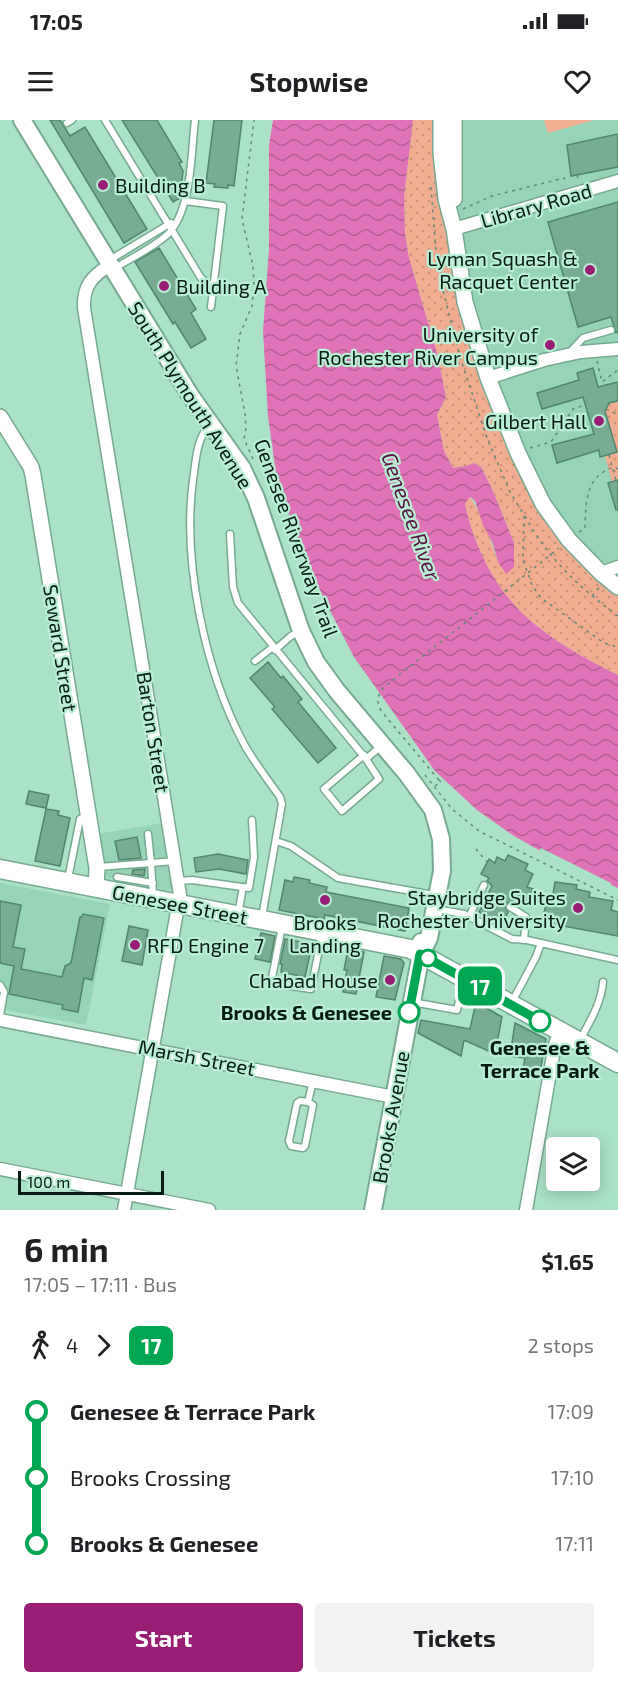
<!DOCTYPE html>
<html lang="en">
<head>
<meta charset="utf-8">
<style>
  :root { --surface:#fff; --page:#f2f2f2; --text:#202124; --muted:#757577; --accent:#991d75 }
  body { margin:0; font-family:"Exo 2",sans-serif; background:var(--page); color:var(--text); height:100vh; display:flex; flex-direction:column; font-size:22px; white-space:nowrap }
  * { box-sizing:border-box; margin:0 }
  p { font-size:20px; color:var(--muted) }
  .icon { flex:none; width:33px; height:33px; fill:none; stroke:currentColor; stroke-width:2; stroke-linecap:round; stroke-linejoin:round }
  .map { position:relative; height:1090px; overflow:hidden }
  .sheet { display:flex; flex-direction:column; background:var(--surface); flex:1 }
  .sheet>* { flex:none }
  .badge { padding:0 12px; border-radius:9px; font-size:21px; line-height:39px }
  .tools { position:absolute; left:546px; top:1017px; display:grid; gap:12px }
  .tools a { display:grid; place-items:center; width:54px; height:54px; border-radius:6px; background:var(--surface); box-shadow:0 3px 15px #0003; font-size:30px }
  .scale { position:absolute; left:18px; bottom:15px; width:146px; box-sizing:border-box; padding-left:6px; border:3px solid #071c13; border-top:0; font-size:16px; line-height:21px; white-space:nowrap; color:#071c13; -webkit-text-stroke:4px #b8eed3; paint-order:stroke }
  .map>.badge { position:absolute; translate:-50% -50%; box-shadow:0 0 0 3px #fff }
  .legs { display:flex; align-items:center; gap:9px; height:66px; padding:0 24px; font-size:20px }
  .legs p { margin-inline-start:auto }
  .summary { display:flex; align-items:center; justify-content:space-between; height:102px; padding:0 24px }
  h1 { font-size:33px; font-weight:700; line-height:45px }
  .primary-button { display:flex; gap:12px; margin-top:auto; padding:12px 24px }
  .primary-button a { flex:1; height:69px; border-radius:6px; background:var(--accent); color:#fff; font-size:24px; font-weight:700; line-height:69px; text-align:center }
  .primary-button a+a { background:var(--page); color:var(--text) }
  ul { padding:0 24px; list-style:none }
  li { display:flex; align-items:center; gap:21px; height:66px; font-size:22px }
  li i { display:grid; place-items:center; width:9px; height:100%; margin:0 8px; background:currentColor }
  li i::after { content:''; width:15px; height:15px; margin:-8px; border:4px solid; border-radius:50%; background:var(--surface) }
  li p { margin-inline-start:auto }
  li:first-child i { background:linear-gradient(#0000 50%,currentColor 0) }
  li:last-child i { background:linear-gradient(currentColor 50%,#0000 0) }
  .status { display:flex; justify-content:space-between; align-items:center; height:42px; padding:0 30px; background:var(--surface); direction:ltr }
  .status svg { height:16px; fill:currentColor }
  header { display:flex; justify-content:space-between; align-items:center; height:78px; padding:0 24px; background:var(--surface); font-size:27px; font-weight:700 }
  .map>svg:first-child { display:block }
</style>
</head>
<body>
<div class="status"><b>17:05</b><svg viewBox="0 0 49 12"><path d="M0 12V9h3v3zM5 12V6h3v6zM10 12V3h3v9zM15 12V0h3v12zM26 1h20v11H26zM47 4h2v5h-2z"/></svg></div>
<header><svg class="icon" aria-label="menu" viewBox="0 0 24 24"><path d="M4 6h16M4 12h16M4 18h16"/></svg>Stopwise<svg class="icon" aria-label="heart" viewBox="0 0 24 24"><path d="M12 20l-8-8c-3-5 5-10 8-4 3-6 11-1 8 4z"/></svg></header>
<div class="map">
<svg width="618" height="1090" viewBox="0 0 618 1090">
  <defs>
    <pattern id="grass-dots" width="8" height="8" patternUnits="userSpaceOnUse" patternTransform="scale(1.5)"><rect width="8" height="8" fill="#f1ad91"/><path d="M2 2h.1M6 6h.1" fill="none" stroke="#cd947c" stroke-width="1.8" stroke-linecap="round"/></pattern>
    <pattern id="water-waves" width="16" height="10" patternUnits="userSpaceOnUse" patternTransform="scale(1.5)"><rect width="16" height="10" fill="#e073b8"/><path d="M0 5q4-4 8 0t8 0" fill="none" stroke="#b45e94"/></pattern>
  </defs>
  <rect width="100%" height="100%" fill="#abe1c6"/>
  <g fill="#97d3b6">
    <path d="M 457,0 L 618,0 L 618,459 L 597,442 L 552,388 L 510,299 L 477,207 L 462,133 L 457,85 Z"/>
    <path d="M 163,703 L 173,764 L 170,769 L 165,770 L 108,758 L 104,752 L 97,714 Z"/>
    <path d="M 0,763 L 110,784 L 86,905 L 0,889 Z"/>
  </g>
  <g fill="url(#grass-dots)">
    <path d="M 413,0 L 438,0 L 439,59 L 515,341 L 618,474 L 618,555 C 586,540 547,517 522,493 C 493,465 473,423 465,384 L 469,377 C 478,384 494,429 498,442 L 514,447 L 514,423 L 493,371 L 481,347 L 474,343 L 466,346 L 453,348 L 444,331 L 437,295 L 446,277 L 437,233 L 409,138 L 405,114 L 404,77 Z"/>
    <path d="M 618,281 L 618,360 L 612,362 L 605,336 L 617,332 L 605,289 L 609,283 Z"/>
  </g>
  <path fill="#f1ad91" d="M 544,0 L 594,0 L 548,13 Z"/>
  <path fill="url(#water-waves)" d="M 273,0 L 413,0 L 404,77 L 405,114 L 409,138 L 437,233 L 446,277 L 437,295 L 444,331 L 453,348 L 466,346 L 474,343 L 481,347 L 493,371 L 514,423 L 514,447 L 506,454 L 498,442 L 493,424 L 483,405 L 475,381 L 470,377 L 465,384 C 473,423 493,465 522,493 C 548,518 585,539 618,555 L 618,768 L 553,738 L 514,716 L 477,690 L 435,651 L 354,537 L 324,479 L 299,422 L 277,361 L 268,296 L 263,211 L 269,129 L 269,25 Z"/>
  <path fill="#abe1c6" d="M 541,728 L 611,763 L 610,768 L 538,733 Z"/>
  <g fill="#77ac92" stroke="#51856d" stroke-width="1.5">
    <path d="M 50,0 L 60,0 L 70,16 L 85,7 L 147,109 L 124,123 Z"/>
    <path d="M 122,0 L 157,0 L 182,42 L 179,43 L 183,51 L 180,78 L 173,82 Z"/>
    <path d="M 214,0 L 242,0 L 234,66 L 228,65 L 228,68 L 214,67 L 215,64 L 206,63 Z"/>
    <path d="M 618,14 L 618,47 L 571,56 L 567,25 Z"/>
    <path d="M 618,82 L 618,212 L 616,213 L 611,197 L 578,207 L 548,102 Z"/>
    <path d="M 159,128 L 196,189 L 191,193 L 206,219 L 191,228 L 175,202 L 173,204 L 135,142 Z"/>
    <path d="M 593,248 L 598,267 L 618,262 L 618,281 L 609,283 L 605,291 L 617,332 L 600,337 L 599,330 L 557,343 L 552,325 L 594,314 L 583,277 L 542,289 L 537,273 L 579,260 L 577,253 Z"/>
    <path d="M 618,360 L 618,390 L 616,390 L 608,363 Z"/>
    <path d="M 268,542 L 281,558 L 283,556 L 302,579 L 298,582 L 336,628 L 318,643 L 272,589 L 275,587 L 250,558 Z"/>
    <path d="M 29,671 L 49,675 L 46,688 L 26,684 Z"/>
    <path d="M 46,689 L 59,691 L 58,695 L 70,698 L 60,746 L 35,741 Z"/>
    <path d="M 137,717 L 141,738 L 119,740 L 115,721 Z"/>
    <path d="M 218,734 L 248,740 L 246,754 L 219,749 L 196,752 L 194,738 Z"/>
    <path d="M 508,735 L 528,744 L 525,750 L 533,754 L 527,767 L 533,769 L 527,781 L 516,775 L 513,782 L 507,783 L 505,787 L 508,792 L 505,799 L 498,796 L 496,800 L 479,792 L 492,766 L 487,761 L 489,758 L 481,754 L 489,739 L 495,743 L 497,737 L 505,741 Z"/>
    <path d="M 145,749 L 144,756 L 132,754 L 133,750 Z"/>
    <path d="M 294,757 L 310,760 L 309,763 L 327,767 L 326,772 L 409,788 L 405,811 L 325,795 L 324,799 L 279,790 L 285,760 L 293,762 Z"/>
    <path d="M 555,762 L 577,765 L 576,769 L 590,772 L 589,777 L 613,781 L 611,790 L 618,792 L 618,816 L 546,803 L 547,798 L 543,797 L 546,785 L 551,786 Z"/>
    <path d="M 0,781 L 21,785 L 13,827 L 25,829 L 21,849 L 62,857 L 65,846 L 71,843 L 80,797 L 82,797 L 83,794 L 104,798 L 92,860 L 84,858 L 78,892 L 62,889 L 63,885 L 9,874 L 14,846 L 0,843 Z"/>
    <path d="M 129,806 L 148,810 L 142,845 L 122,841 Z"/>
    <path d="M 261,813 L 275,816 L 270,842 L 255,839 Z"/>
    <path d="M 285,819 L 312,824 L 305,857 L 281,852 L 282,844 L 280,844 Z"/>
    <path d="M 348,829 L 364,832 L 356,874 L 343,872 L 347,850 L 344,850 Z"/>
    <path d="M 384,836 L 401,839 L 404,843 L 395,880 L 376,877 Z"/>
    <path d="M 476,882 L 502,897 L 495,934 L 464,920 L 461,936 L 418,913 L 421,900 L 470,909 Z"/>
    <path d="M 515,903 L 546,919 L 539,958 L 522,955 L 525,938 L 510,936 Z"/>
  </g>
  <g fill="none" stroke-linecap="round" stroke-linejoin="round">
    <defs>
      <g id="service">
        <path d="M 105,0 L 201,158 L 208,164 L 213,165"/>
        <path d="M 67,3 L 72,0"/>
        <path d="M 185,81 L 223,86 L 211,187"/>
        <path d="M 108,141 L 171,103"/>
        <path d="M 113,149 C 128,140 158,125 169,113 C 192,88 191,33 195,0"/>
        <path d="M 570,232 L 583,218 L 611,210"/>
        <path d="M 210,304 C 196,319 196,341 193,360 C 182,442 205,551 244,624 C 254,642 268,660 280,677 L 282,684 L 262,797"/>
        <path d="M 230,414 L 233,467 L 238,483 L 366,639 L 379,659 L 342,691 L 324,669 L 364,635"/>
        <path d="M 275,530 L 291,516 L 301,511"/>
        <path d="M 255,541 L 273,527"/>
        <path d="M 366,639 L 382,625"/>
        <path d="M 148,714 L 151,743 L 175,741"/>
        <path d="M 276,721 L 291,726 L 338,758 L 428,774"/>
        <path d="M 98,747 L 151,743 L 153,775"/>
        <path d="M 117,757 L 153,763"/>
        <path d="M 68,759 L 80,699 L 88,695"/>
        <path d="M 178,761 L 192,760 L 249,768 L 254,737 L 252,700"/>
        <path d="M 510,787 L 526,797 L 524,820"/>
        <path d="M 436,789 L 464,794 L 512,819 L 527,820 L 618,840"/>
        <path d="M 238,795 L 243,767"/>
        <path d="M 469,797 L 484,765"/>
        <path d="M 282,806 L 271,863 L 311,869 L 322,815"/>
        <path d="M 0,865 L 4,872 L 0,896"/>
        <path d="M 412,882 L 457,890 L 464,859"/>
        <path d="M 512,882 L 536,837 L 541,823"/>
        <path d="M 580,920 C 590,901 601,884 603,862"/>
        <path d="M 308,982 L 313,985 L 305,1026 L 303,1028 L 291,1026 L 289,1021 L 297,983 L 300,981 L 308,982 L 313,961"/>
      </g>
      <g id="minor">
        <path d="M 454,109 L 618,61"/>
        <path d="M 110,145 C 92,156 83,166 84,188 L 180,775 L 124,1090"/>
        <path d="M 488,258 L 544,240 L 581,232 L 618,229"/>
        <path d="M 601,453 L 618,447"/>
        <path d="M 0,900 L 394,977"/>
        <path d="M 0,1049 L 209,1090"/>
        <path d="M 526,1090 L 555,924 L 560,912"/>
      </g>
      <g id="tertiary">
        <path d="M 441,0 L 441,33 L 446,79 L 454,109 L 465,182 L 488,258 L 518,333 L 543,384 L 569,420 L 601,453 L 618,467"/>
        <path d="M 454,79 L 454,0"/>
        <path d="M 0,297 L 31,347 L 33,355 L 97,748 L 96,768"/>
      </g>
      <g id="secondary">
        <path d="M 22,0 L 190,275 L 242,348 L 256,378 L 301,511 L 316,542 L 337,571 L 407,654 L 433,690 L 441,719 L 442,751 L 429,818 L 421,834"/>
        <path d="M 373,1090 L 421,834 L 421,822"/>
      </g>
      <path id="primary" d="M 0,749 L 411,829 L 618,943"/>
    </defs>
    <use href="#service" stroke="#75aa91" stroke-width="9"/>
    <use href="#minor" stroke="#75aa91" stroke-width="15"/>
    <use href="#tertiary" stroke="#75aa91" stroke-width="18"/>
    <use href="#secondary" stroke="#75aa91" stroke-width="20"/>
    <use href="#primary" stroke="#75aa91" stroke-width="21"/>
    <g stroke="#638a77" stroke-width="1.5" stroke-dasharray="3 4.5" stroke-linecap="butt">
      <path d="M 577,55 L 579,62"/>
      <path d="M 431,67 L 437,146 L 450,198 L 460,237 L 487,318 L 510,372 L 524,395 L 523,440 L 532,465 L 541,478 L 604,523 L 618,527"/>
      <path d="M 463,89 L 492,76 L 564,58 L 567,63"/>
      <path d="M 597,241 L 602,262 L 618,250"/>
      <path d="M 606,289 L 618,295"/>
      <path d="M 530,328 L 551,322 L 573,289 L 582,286"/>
      <path d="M 609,335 L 616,361"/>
      <path d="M 253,339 L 244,319 L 246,308 L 245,294 L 236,246 L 240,214 L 252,186 L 254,166 L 253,146 L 242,99 L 254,0"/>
      <path d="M 525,396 C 548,439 579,467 618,496"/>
      <path d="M 579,412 L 585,408 C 586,382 585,355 615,347 L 618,349"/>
      <path d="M 534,448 L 559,428"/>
      <path d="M 592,476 L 599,468"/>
      <path d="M 425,655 L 452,689 L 479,711 L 618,780"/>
      <path d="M 435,666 L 441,662 L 439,660"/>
      <path d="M 476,729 L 487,742"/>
    </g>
    <use href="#service" stroke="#fff" stroke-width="6"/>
    <use href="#minor" stroke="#fff" stroke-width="12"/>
    <use href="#tertiary" stroke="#fff" stroke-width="15"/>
    <use href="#secondary" stroke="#fff" stroke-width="16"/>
    <use href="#primary" stroke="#fff" stroke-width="18"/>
    <path stroke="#638a77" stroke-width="1.5" stroke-dasharray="3 4.5" stroke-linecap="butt" d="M 439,660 L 382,592 C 376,583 377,575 384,567 L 534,448"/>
  </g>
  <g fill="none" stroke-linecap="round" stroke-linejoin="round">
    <defs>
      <path id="line-1" d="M 409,892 L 420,834 L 540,901"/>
    </defs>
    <use href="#line-1" stroke="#fff" stroke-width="14"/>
    <use href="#line-1" stroke="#00a651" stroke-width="9"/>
  </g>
  <g fill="#991d75" stroke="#b8eed3" stroke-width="2">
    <circle cx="103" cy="65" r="6"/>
    <circle cx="590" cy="150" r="6"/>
    <circle cx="164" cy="166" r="6"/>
    <circle cx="550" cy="225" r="6"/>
    <circle cx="599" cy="301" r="6"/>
    <circle cx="325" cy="780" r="6"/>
    <circle cx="578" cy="788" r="6"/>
    <circle cx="135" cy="825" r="6"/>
    <circle cx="390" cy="860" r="6"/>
  </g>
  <g fill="#fff" stroke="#00a651" stroke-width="3">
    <circle cx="428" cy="838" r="8"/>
    <circle cx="409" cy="892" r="10"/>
    <circle cx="540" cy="901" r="10"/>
  </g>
  <g text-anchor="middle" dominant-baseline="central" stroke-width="4.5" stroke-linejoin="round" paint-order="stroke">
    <g font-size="20" fill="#071c13" stroke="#b8eed3" text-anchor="end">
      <text x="115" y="65" text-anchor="start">Building B</text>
      <text x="578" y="138">Lyman Squash &amp;<tspan x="578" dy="23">Racquet Center</tspan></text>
      <text x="176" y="166" text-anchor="start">Building A</text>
      <text x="538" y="214">University of<tspan x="538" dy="23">Rochester River Campus</tspan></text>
      <text x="587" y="301">Gilbert Hall</text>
      <text x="566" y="777">Staybridge Suites<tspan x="566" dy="23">Rochester University</tspan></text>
      <text x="325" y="802" text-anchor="middle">Brooks<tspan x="325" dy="23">Landing</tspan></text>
      <text x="147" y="825" text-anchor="start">RFD Engine 7</text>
      <text x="378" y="860">Chabad House</text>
    </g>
    <g font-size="20" fill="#071c13" stroke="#b8eed3">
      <text transform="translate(536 85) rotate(-16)">Library Road</text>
      <text transform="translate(191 275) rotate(58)">South Plymouth Avenue</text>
      <text transform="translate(297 418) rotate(70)">Genesee Riverway Trail</text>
      <text transform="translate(61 528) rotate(81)">Seward Street</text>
      <text transform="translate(154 612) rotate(81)">Barton Street</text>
      <text transform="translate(180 784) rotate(11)">Genesee Street</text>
      <text transform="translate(197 937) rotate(11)">Marsh Street</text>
      <text transform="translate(390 997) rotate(-80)">Brooks Avenue</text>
    </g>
    <g font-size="20" font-weight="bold" fill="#071c13" stroke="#b8eed3" text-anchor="end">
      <text x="392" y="892">Brooks &amp; Genesee</text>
      <text x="540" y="927" text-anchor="middle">Genesee &amp;<tspan x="540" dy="23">Terrace Park</tspan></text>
    </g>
    <g font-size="21" font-style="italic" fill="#561241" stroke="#b8eed3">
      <text transform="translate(412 396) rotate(70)">Genesee River</text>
    </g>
  </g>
</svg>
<div class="tools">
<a><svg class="icon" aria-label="layers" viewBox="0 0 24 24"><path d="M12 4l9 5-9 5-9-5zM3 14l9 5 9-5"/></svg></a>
</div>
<div class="scale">100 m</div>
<b class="badge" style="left:480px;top:866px;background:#00a651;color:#fff">17</b>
</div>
<section class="sheet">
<div class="summary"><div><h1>6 min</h1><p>17:05 – 17:11 · Bus</p></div><b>$1.65</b></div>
<div class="legs"><svg class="icon" aria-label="walk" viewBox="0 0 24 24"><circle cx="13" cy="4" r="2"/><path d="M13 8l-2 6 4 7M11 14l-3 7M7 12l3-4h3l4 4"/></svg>4<svg class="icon" aria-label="forward" viewBox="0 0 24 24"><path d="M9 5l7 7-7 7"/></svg><b class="badge" style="background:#00a651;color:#fff">17</b><p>2 stops</p></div>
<ul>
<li><i style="color:#00a651"></i><b>Genesee &amp; Terrace Park</b><p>17:09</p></li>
<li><i style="color:#00a651"></i><span>Brooks Crossing</span><p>17:10</p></li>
<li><i style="color:#00a651"></i><b>Brooks &amp; Genesee</b><p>17:11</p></li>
</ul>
<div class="primary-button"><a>Start</a><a>Tickets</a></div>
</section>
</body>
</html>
